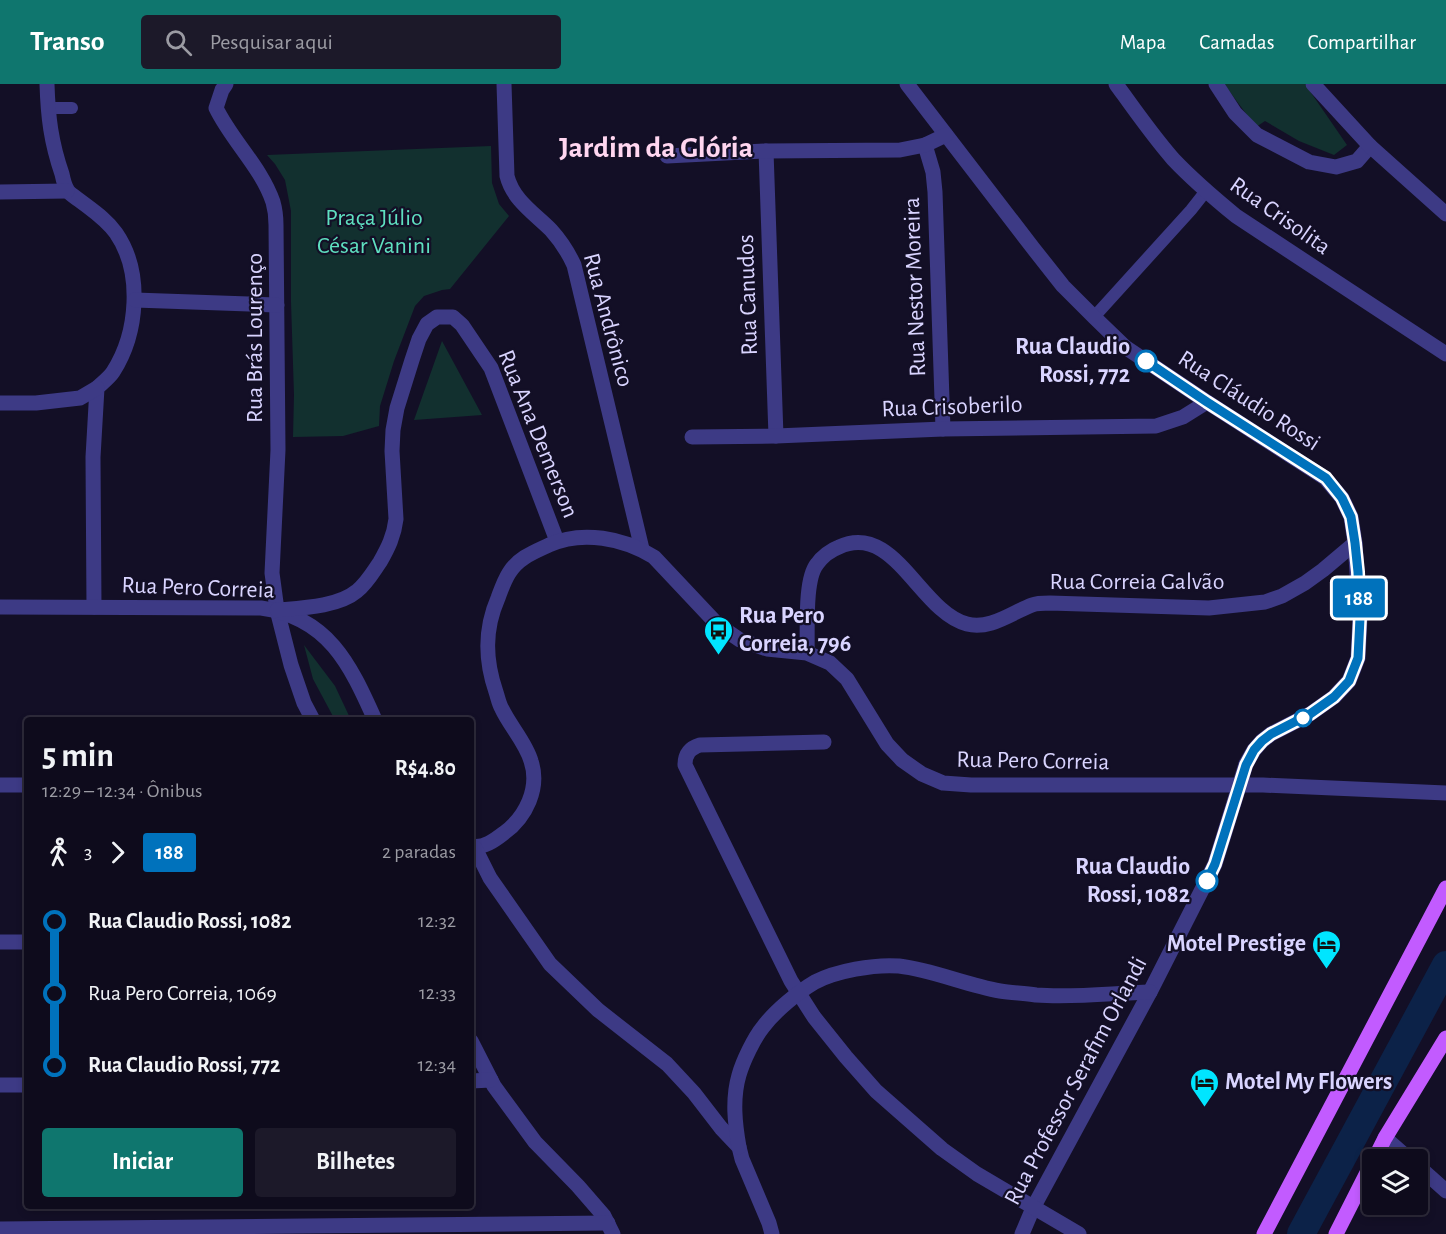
<!DOCTYPE html>
<html lang="pt">
<head>
<meta charset="utf-8">
<style>
  :root { --surface:#0e0b1c; --page:#1c1929; --text:#f1f3f6; --muted:#9b9ba3; --line:#2e2b3b; --accent:#0f766e }
  body { margin:0; font-family:"Alegreya Sans",sans-serif; background:var(--page); color:var(--text); height:100vh; display:flex; flex-direction:column; font-size:22px; white-space:nowrap }
  * { box-sizing:border-box; margin:0 }
  p { font-size:20px; color:var(--muted) }
  .icon { flex:none; width:33px; height:33px; fill:none; stroke:currentColor; stroke-width:2; stroke-linecap:round; stroke-linejoin:round }
  .map { position:relative; flex:1; overflow:hidden }
  .side { position:absolute; left:24px; top:633px; width:450px; height:492px; display:flex; flex-direction:column; background:var(--surface); border-radius:6px; box-shadow:0 3px 9px #0003,0 0 0 2px var(--line) }
  .side>* { flex:none }
  .badge { padding:0 12px; border-radius:4px; font-size:21px; line-height:39px }
  .tools { position:absolute; left:1362px; top:1065px; display:grid; gap:12px }
  .tools a { display:grid; place-items:center; width:66px; height:66px; border-radius:6px; background:var(--surface); box-shadow:0 3px 9px #0003,0 0 0 2px var(--line); font-size:30px }
  .map>.badge { position:absolute; translate:-50% -50%; box-shadow:0 0 0 3px #fff }
  .legs { display:flex; align-items:center; gap:9px; height:66px; padding:0 18px; font-size:20px }
  .legs p { margin-inline-start:auto }
  .overview { display:flex; align-items:center; justify-content:space-between; height:102px; padding:0 18px }
  h1 { font-size:33px; font-weight:600; line-height:45px }
  .cta { display:flex; gap:12px; margin-top:auto; padding:12px 18px }
  .cta a { flex:1; height:69px; border-radius:6px; background:var(--accent); color:#fff; font-size:24px; font-weight:600; line-height:69px; text-align:center }
  .cta a+a { background:var(--page); color:var(--text) }
  ul { padding:0 18px; list-style:none }
  li { display:flex; align-items:center; gap:21px; height:72px; font-size:22px }
  li i { display:grid; place-items:center; width:9px; height:100%; margin:0 8px; background:currentColor }
  li i::after { content:''; width:15px; height:15px; margin:-8px; border:4px solid; border-radius:50%; background:var(--surface) }
  li p { margin-inline-start:auto }
  li:first-child i { background:linear-gradient(#0000 50%,currentColor 0) }
  li:last-child i { background:linear-gradient(currentColor 50%,#0000 0) }
  header { display:flex; align-items:center; gap:36px; box-sizing:border-box; height:84px; padding:0 30px; background:var(--accent); color:#fff }
  header strong { font-size:28px }
  nav { display:flex; gap:33px; margin-inline-start:auto; font-size:21px }
  .search { width:420px; height:54px; background:var(--page); display:flex; align-items:center; gap:15px; box-sizing:border-box; padding:0 21px; border-radius:6px; color:var(--muted); font-size:22px }
  .map>svg:first-child { display:block }
</style>
</head>
<body>
<header>
<strong>Transo</strong>
<div class="search"><svg class="icon" aria-label="search" viewBox="0 0 24 24"><circle cx="10" cy="10" r="6"/><path d="M15 15l6 6"/></svg>Pesquisar aqui</div>
<nav><a>Mapa</a><a>Camadas</a><a>Compartilhar</a></nav>
</header>
<div class="map">
<svg width="1446" height="1150" viewBox="0 0 1446 1150">
  <rect width="100%" height="100%" fill="#130f26"/>
  <g fill="#12302f">
    <path d="M 1224,0 L 1305,0 L 1347,61 L 1334,71 L 1299,57 L 1265,37 L 1256,43 Z"/>
    <path d="M 491,62 L 492,99 L 499,120 L 509,132 L 450,205 L 442,206 L 424,212 L 415,222 L 394,277 L 380,322 L 379,342 L 343,352 L 293,353 L 294,311 L 291,218 L 291,127 L 285,96 L 275,80 L 267,71 Z"/>
    <path d="M 442,257 L 482,331 L 414,336 Z"/>
    <path d="M 304,561 L 335,602 L 351,636 L 335,636 L 313,595 Z"/>
  </g>
  <g fill="none" stroke-linecap="round" stroke-linejoin="round">
    <path stroke="#0c2248" stroke-width="28" d="M 1301,1150 L 1446,881"/>
    <g stroke="#3d3a85" stroke-width="12">
      <path d="M 48,24 L 72,24"/>
      <path d="M 1094,233 L 1191,126 L 1206,107"/>
    </g>
    <g stroke="#3d3a85" stroke-width="15">
      <path d="M 47,0 C 48,33 51,58 62,90 C 63,95 65,103 68,107 C 70,110 75,113 79,116 C 92,126 106,135 116,149 C 143,188 138,249 113,288 C 109,294 102,299 97,304 L 93,373 L 94,523"/>
      <path d="M 226,0 L 222,6 L 216,24 C 232,57 261,83 273,118 C 275,125 276,133 276,141 L 278,366 L 272,489 L 277,526 L 291,581 L 304,619 L 313,636"/>
      <path d="M 504,0 L 507,92 C 513,116 534,129 551,146 C 561,157 568,168 574,181 L 642,465"/>
      <path d="M 907,0 L 1033,164 L 1063,202 L 1094,233 L 1125,263 L 1207,318 L 1325,394 L 1342,414 L 1351,433 L 1355,459 L 1360,534 L 1358,574 L 1349,597 L 1334,613 L 1310,630 L 1271,650 L 1262,657 L 1254,666 L 1246,680 L 1215,780 L 1150,908 L 1033,1124 L 1022,1150"/>
      <path d="M 1116,0 C 1134,25 1152,51 1173,75 C 1192,95 1214,114 1236,132 L 1446,270"/>
      <path d="M 1216,0 L 1235,29 L 1257,51 L 1309,78 L 1336,83 L 1357,77 L 1370,62"/>
      <path d="M 1313,0 L 1370,62 L 1446,130"/>
      <path d="M 925,61 L 933,88 L 935,108 L 943,345"/>
      <path d="M 766,67 L 776,352"/>
      <path d="M 667,72 L 766,67 L 900,66 L 925,61 L 946,51"/>
      <path d="M 0,108 L 67,107"/>
      <path d="M 135,216 L 277,221"/>
      <path d="M 0,319 L 36,319 L 80,314 L 97,304"/>
      <path d="M 692,353 L 776,352 L 943,345 L 1156,342 L 1183,333 L 1207,318"/>
      <path d="M 0,523 L 261,524 C 328,533 350,580 375,636"/>
      <path d="M 277,526 C 301,524 338,523 357,507 C 367,499 373,488 380,478 C 388,464 394,452 396,435 L 392,367 L 393,346 L 397,324 L 412,276 L 419,255 L 427,240 L 437,233 L 453,233 L 462,241 L 491,284 L 557,457"/>
      <path d="M 807,569 C 808,548 804,496 817,480 C 822,473 831,466 839,463 C 894,437 920,528 967,540 C 990,546 1011,529 1032,521 C 1037,519 1044,519 1050,519 L 1209,524 L 1265,518 L 1282,512 L 1305,499 L 1323,486 L 1355,459"/>
      <path d="M 824,658 L 700,661 C 690,664 685,670 685,681 L 791,897 L 814,933 L 846,973 L 876,1007 L 942,1065 L 977,1090 L 1079,1150"/>
      <path d="M 0,701 L 27,701"/>
      <path d="M 471,762 C 483,765 495,756 504,749 C 526,733 540,704 531,677 C 526,659 510,642 502,625 C 499,620 498,614 496,608 C 485,576 484,546 498,514 C 501,506 504,497 509,489 C 518,474 534,468 549,461 C 582,446 624,454 654,473 L 718,541 L 740,556 L 767,565 L 807,569 L 830,579 L 847,595 L 887,660 L 902,676 L 922,690 L 943,699 L 971,701 L 1263,701 L 1446,709"/>
      <path d="M 475,764 L 490,794 L 550,880 L 598,926 L 667,980 L 694,1009 L 721,1044 L 739,1063 L 742,1075 L 769,1139 L 772,1150"/>
      <path d="M 0,858 L 27,858"/>
      <path d="M 471,957 L 494,1002 L 535,1058 L 578,1102 L 604,1132 L 613,1150"/>
      <path d="M 471,997 L 491,996"/>
      <path d="M 0,1001 L 27,1001"/>
      <path d="M 739,1063 C 735,1040 732,1015 739,991 C 743,977 754,954 763,943 C 775,927 798,908 815,898 C 836,887 874,880 899,882 C 933,886 966,901 1000,907 C 1012,909 1024,909 1036,911 C 1074,914 1112,909 1150,908"/>
      <path d="M 0,1145 L 608,1139"/>
    </g>
    <g stroke="#3d3a85" stroke-width="15">
      <path d="M 1385,1054 L 1410,1076"/>
      <path d="M 1418,1082 L 1446,1107"/>
    </g>
    <g stroke="#c25bff" stroke-width="15">
      <path d="M 1374,1076 L 1385,1054 L 1446,954"/>
      <path d="M 1264,1150 L 1446,804"/>
      <path d="M 1336,1150 L 1372,1079"/>
    </g>
  </g>
  <g fill="none" stroke-linecap="round" stroke-linejoin="round">
    <defs>
      <path id="line-1" d="M 1146,277 L 1207,318 L 1326,394 L 1342,414 L 1351,433 L 1355,459 L 1358,488 L 1360,534 L 1358,574 L 1349,597 L 1334,613 L 1310,630 L 1271,650 L 1262,657 L 1254,666 L 1246,681 L 1215,780 L 1207,797"/>
    </defs>
    <use href="#line-1" stroke="#fff" stroke-width="14"/>
    <use href="#line-1" stroke="#0072bc" stroke-width="9"/>
  </g>
  <defs>
    <symbol id="bus-pin" viewBox="-11 -11 22 30"><path d="M0 17L-7.5 6A9.5 9.5 0 1 1 7.5 6Z" fill="#00e5ff" stroke="#130f26"/><path d="M-5-6H5V4H4V6H2V4H-2V6H-4V4H-5ZM-3.5-4V0h7V-4ZM-3.5 1.2v1.5H-2V1.2ZM2 1.2v1.5H3.5V1.2Z" fill="#111"/></symbol>
    <symbol id="hotel-pin" viewBox="-11 -11 22 30"><path d="M0 17L-7.5 6A9.5 9.5 0 1 1 7.5 6Z" fill="#00e5ff" stroke="#130f26"/><path d="M-6-4.5h1.5V1H6V5H4.5V3h-9V5H-6ZM-4 0a1.8 1.8 0 1 1 3.6 0ZM.5 0V-2.5h3Q6-2.5 6 0Z" fill="#111"/></symbol>
  </defs>
  <g fill-rule="evenodd">
    <use href="#bus-pin" x="702" y="530" width="33" height="45"/>
    <use href="#hotel-pin" x="1310" y="844" width="33" height="45"/>
    <use href="#hotel-pin" x="1188" y="982" width="33" height="45"/>
  </g>
  <g fill="#fff" stroke="#0072bc" stroke-width="3">
    <circle cx="1146" cy="277" r="10"/>
    <circle cx="1303" cy="634" r="8"/>
    <circle cx="1207" cy="797" r="10"/>
  </g>
  <g text-anchor="middle" dominant-baseline="central" stroke-width="4.5" stroke-linejoin="round" paint-order="stroke">
    <g font-size="24" fill="#d9d4ff" stroke="#130f26">
      <text transform="translate(1280 132) rotate(35)">Rua Crisolita</text>
      <text transform="translate(915 203) rotate(-92)">Rua Nestor Moreira</text>
      <text transform="translate(748 211) rotate(-92)">Rua Canudos</text>
      <text transform="translate(608 236) rotate(75)">Rua Andrônico</text>
      <text transform="translate(255 254) rotate(-90)">Rua Brás Lourenço</text>
      <text transform="translate(1249 317) rotate(33)">Rua Cláudio Rossi</text>
      <text transform="translate(952 323) rotate(-2)">Rua Crisoberilo</text>
      <text transform="translate(538 350) rotate(68)">Rua Ana Demerson</text>
      <text x="1137" y="498">Rua Correia Galvão</text>
      <text transform="translate(198 504) rotate(2)">Rua Pero Correia</text>
      <text transform="translate(1033 677) rotate(1)">Rua Pero Correia</text>
      <text transform="translate(1076 997) rotate(-62)">Rua Professor Serafim Orlandi</text>
    </g>
    <g font-size="24" fill="#5fe0c0" stroke="#130f26">
      <text x="374" y="134">Praça Júlio<tspan x="374" dy="28">César Vanini</tspan></text>
    </g>
    <g font-size="24" font-weight="bold" fill="#d9d4ff" stroke="#130f26" text-anchor="end">
      <text x="1130" y="263">Rua Claudio<tspan x="1130" dy="28">Rossi, 772</tspan></text>
      <text x="1190" y="783">Rua Claudio<tspan x="1190" dy="28">Rossi, 1082</tspan></text>
    </g>
    <g font-size="24" font-weight="bold" fill="#d9d4ff" stroke="#130f26" text-anchor="start">
      <text x="739" y="532">Rua Pero<tspan x="739" dy="28">Correia, 796</tspan></text>
      <text x="1306" y="860" text-anchor="end">Motel Prestige</text>
      <text x="1225" y="998">Motel My Flowers</text>
    </g>
    <g font-size="30" font-weight="bold" fill="#ffd6f0" stroke="#130f26">
      <text x="656" y="64">Jardim da Glória</text>
    </g>
  </g>
</svg>
<div class="tools">
<a><svg class="icon" aria-label="layers" viewBox="0 0 24 24"><path d="M12 4l9 5-9 5-9-5zM3 14l9 5 9-5"/></svg></a>
</div>
<b class="badge" style="left:1359px;top:514px;background:#0072bc;color:#fff">188</b>
<section class="side">
<div class="overview"><div><h1>5 min</h1><p>12:29 – 12:34 · Ônibus</p></div><b>R$4.80</b></div>
<div class="legs"><svg class="icon" aria-label="walk" viewBox="0 0 24 24"><circle cx="13" cy="4" r="2"/><path d="M13 8l-2 6 4 7M11 14l-3 7M7 12l3-4h3l4 4"/></svg>3<svg class="icon" aria-label="forward" viewBox="0 0 24 24"><path d="M9 5l7 7-7 7"/></svg><b class="badge" style="background:#0072bc;color:#fff">188</b><p>2 paradas</p></div>
<ul>
<li><i style="color:#0072bc"></i><b>Rua Claudio Rossi, 1082</b><p>12:32</p></li>
<li><i style="color:#0072bc"></i><span>Rua Pero Correia, 1069</span><p>12:33</p></li>
<li><i style="color:#0072bc"></i><b>Rua Claudio Rossi, 772</b><p>12:34</p></li>
</ul>
<div class="cta"><a>Iniciar</a><a>Bilhetes</a></div>
</section>
</div>
</body>
</html>
